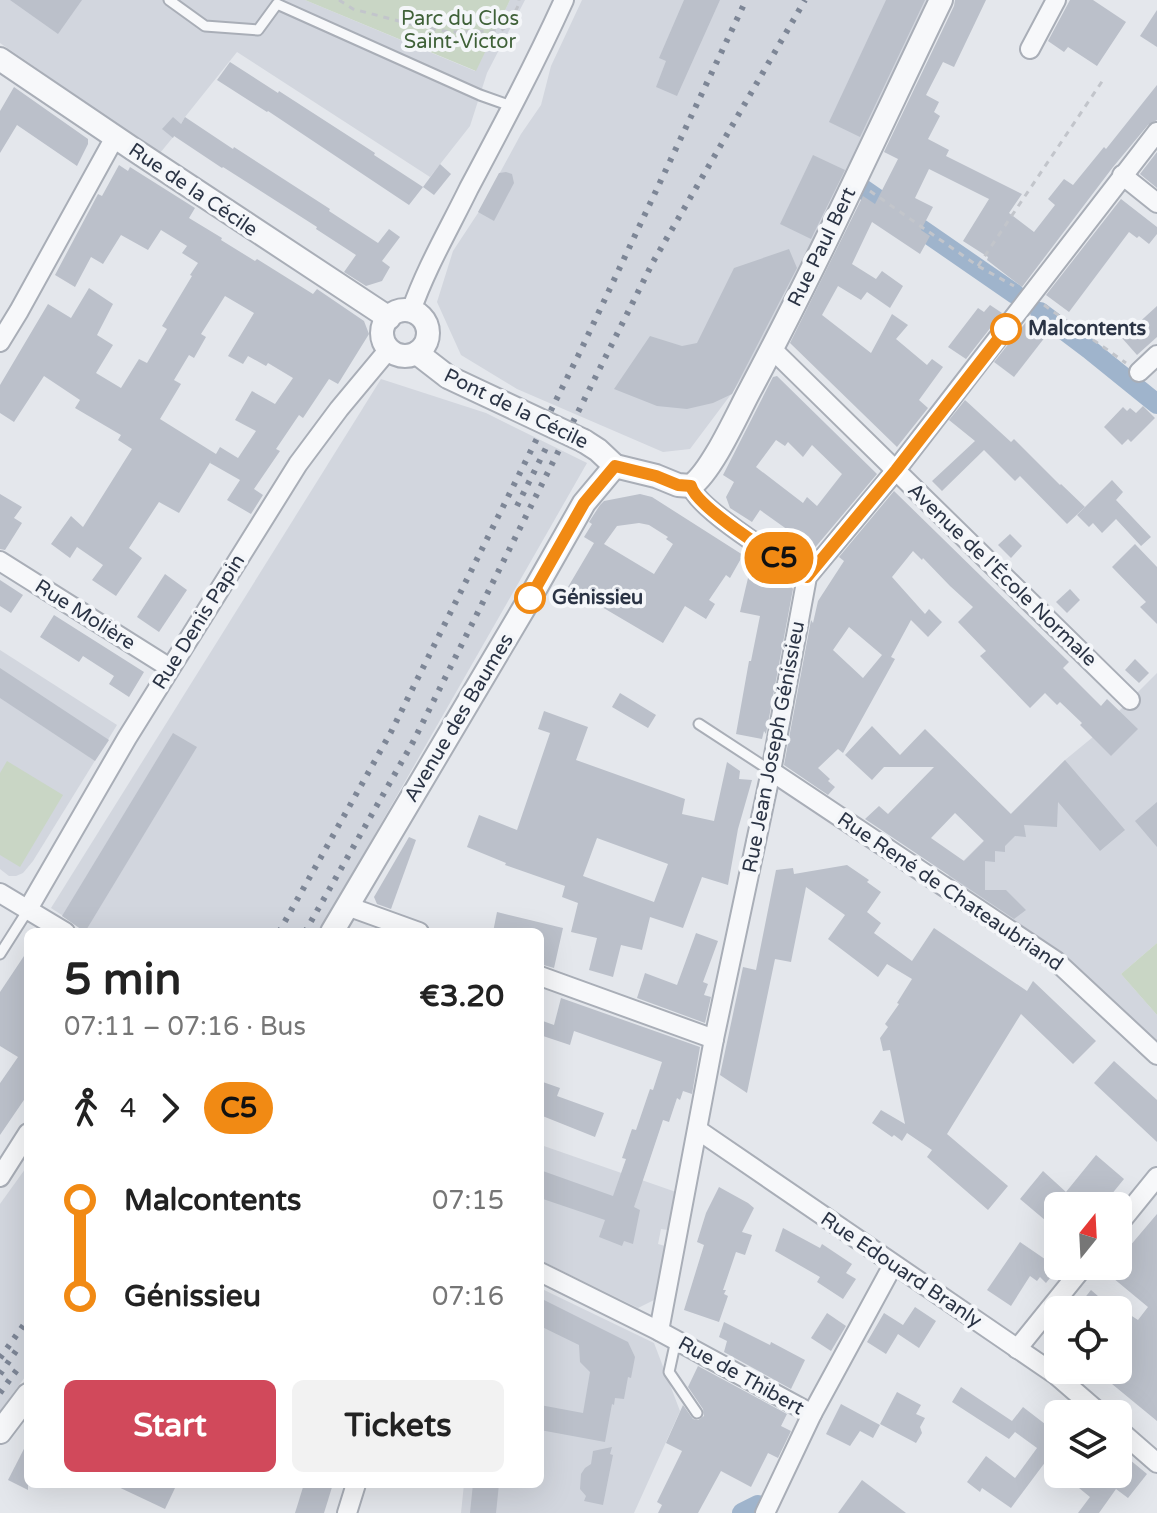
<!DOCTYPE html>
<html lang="en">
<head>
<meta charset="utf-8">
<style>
  :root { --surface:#fff; --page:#f2f2f2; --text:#222; --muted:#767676; --accent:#d1495b }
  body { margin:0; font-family:"Varela Round",sans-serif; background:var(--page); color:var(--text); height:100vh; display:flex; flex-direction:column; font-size:30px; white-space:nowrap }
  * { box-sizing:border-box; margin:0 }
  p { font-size:26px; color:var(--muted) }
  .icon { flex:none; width:44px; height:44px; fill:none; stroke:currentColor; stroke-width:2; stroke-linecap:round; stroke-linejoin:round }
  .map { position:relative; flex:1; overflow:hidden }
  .panel { position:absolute; left:24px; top:928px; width:520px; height:560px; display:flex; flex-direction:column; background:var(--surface); border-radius:12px; box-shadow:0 8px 32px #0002 }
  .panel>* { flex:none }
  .badge { padding:0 16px; border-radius:26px; font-size:28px; line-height:52px }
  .needle { width:52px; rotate:18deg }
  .buttons { position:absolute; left:1044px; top:1192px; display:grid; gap:16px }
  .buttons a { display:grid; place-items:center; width:88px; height:88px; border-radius:12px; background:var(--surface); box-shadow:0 8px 32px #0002; font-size:40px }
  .map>.badge { position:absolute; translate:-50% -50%; box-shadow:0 0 0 4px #fff }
  .legs { display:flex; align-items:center; gap:12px; height:88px; padding:0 40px; font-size:26px }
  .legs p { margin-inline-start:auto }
  .summary { display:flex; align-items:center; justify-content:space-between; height:136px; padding:0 40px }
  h1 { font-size:44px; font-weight:700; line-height:60px }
  .cta { display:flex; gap:16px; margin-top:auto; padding:16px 40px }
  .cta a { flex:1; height:92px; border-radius:12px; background:var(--accent); color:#fff; font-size:32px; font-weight:700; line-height:92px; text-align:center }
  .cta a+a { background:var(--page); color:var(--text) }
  ul { padding:0 40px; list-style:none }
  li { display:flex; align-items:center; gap:28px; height:96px; font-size:30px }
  li i { display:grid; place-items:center; width:12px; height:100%; margin:0 10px; background:currentColor }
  li i::after { content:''; width:20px; height:20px; margin:-10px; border:6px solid; border-radius:50%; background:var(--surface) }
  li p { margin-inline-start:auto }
  li:first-child i { background:linear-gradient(#0000 50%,currentColor 0) }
  li:last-child i { background:linear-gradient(currentColor 50%,#0000 0) }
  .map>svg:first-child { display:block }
</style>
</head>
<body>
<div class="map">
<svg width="1157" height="1513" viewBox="0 0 1157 1513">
  <rect width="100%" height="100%" fill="#e4e7ec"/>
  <g fill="#d2d6de">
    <path d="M 0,0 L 305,0 L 475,71 L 510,0 L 525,0 L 487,73 L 470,126 L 430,177 L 237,52 L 185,117 L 174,136 L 160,153 L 0,43 Z"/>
    <path d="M 582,0 L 928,0 L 764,344 L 732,393 L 690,449 L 663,452 L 517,389 L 461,355 L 437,302 L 453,251 L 478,213 L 521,134 L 541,105 L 551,66 Z"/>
    <path d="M 381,379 L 486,413 L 587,463 L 319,932 L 88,932 L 51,908 Z"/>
    <path d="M 0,650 L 117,725 L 33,861 L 23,873 L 16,876 L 9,876 L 0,869 Z"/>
    <path d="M 1157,673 L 1157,943 L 1121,974 L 1157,1015 L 1157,1055 L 1056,961 L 940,884 L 1065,760 L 1093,737 Z"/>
    <path d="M 541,1145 L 676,1192 L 668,1230 L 661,1229 L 658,1244 L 665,1246 L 654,1300 L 638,1308 L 540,1260 Z"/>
    <path d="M 28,1165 L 28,1373 L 0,1411 L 0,1204 Z"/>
    <path d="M 540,1288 L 654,1343 L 680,1411 L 634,1513 L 461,1513 L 464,1484 L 540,1484 Z"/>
  </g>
  <g fill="#c9d6c5">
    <path d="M 305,0 L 510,0 L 476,71 Z"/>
    <path d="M 7,761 L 63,795 L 20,867 L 0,855 L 0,773 Z"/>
    <path d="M 1157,943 L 1157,1015 L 1121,974 Z"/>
  </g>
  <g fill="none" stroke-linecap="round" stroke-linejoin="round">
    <g stroke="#9fb4cc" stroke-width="20">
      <path d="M 863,189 L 1015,294"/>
      <path d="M 1040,312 L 1089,349 L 1157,404"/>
      <path d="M 742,1513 L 758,1505"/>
    </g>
  </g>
  <g fill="#bbc0ca" fill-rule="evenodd">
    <path d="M 10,0 L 82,0 L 58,34 Z"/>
    <path d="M 684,0 L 720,0 L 677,96 L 656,87 L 666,61 L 659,58 Z"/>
    <path d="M 886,0 L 925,0 L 860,137 L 829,122 Z"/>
    <path d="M 955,0 L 986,0 L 954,67 L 943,62 L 926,95 L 939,102 L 934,112 L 940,116 L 928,139 L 949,150 L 946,156 L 1022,194 L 1009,213 L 1034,232 L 1055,205 L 1048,199 L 1064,179 L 1073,185 L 1104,147 L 1106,149 L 1157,85 L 1157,120 L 1148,125 L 1113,167 L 1022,287 L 987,260 L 988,257 L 963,241 L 989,199 L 929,169 L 915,198 L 933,207 L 921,230 L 930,236 L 920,254 L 872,222 L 852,264 L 876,279 L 882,271 L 903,286 L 890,308 L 867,292 L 861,300 L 838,286 L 822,315 L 871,353 L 892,314 L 908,325 L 896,339 L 927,365 L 932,359 L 943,367 L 919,400 L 928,408 L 897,447 L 790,343 L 863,196 L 875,204 L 898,159 L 884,152 L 954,6 Z"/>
    <path d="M 1070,0 L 1093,0 L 1126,22 L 1097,66 L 1068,47 L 1064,52 L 1048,41 Z"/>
    <path d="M 1157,10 L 1157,47 L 1140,36 Z"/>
    <path d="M 230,62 L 278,93 L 279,91 L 375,153 L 374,155 L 423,187 L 409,205 L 268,111 L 267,112 L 217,80 Z"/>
    <path d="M 14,87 L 88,139 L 88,144 L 77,166 L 17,125 L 0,153 L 0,111 Z"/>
    <path d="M 173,117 L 181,124 L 185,117 L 233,149 L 234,147 L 330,209 L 329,211 L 378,243 L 389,229 L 400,237 L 382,261 L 390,267 L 382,281 L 366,286 L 344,272 L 356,255 L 316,229 L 317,227 L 223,167 L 222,168 L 174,136 L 173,138 L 162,129 Z"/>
    <path d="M 1157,152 L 1157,188 L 1140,174 Z"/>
    <path d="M 813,155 L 845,170 L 811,239 L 780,224 Z"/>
    <path d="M 440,164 L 451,174 L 434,195 L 423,187 Z"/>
    <path d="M 119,165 L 128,171 L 130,167 L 195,208 L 189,218 L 222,238 L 221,240 L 255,261 L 257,259 L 313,294 L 317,289 L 364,321 L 369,334 L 338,384 L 329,379 L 303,418 L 299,415 L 276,449 L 280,451 L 254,489 L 263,495 L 251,514 L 227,500 L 240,480 L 210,463 L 211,461 L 179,513 L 159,502 L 129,548 L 142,558 L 116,596 L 92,580 L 103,565 L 77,547 L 70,558 L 51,544 L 71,516 L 83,527 L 132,449 L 118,440 L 121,435 L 75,408 L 80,400 L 44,376 L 14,422 L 0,413 L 0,385 L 48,304 L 71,318 L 89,288 L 113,304 L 97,335 L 113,345 L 96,373 L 121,388 L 139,359 L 147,363 L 167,329 L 162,326 L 192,276 L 190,275 L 198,263 L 182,253 L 187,246 L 161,230 L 148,250 L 121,235 L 103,264 L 91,257 L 75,287 L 55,275 L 98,194 L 102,196 ZM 225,296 L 254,313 L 228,356 L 243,364 L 248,356 L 266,366 L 268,363 L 293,378 L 275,404 L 252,391 L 235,420 L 256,431 L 238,458 L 220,447 L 216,454 L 160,419 L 181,384 L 174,380 L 189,355 L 194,358 L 206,337 L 201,334 Z"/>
    <path d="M 506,172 L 512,174 L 514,183 L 494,221 L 478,212 L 499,173 Z"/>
    <path d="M 1121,199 L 1157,227 L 1157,234 L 1149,244 L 1139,236 L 1137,238 L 1129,232 L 1069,312 L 1046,295 Z"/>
    <path d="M 789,249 L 797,268 L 732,394 L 713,403 L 687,409 L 657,406 L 614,389 L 650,336 L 682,346 L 697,343 L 734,268 Z"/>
    <path d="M 990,305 L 1002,313 L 966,359 L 948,347 L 978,308 L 984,312 Z"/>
    <path d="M 1157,306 L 1157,337 L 1137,355 L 1122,338 Z"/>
    <path d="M 1030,317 L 1049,332 L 1014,377 L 994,362 Z"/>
    <path d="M 777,376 L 877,474 L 813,550 L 807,545 L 801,554 L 780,540 L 788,530 L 760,510 L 752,522 L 730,508 L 726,497 L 734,482 L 723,475 L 773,377 ZM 776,440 L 785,446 L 788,442 L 803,457 L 812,445 L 842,474 L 817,506 L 807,497 L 803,503 L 756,467 Z"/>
    <path d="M 965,400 L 1011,442 L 1014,439 L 1060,485 L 1061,484 L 1085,507 L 1067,524 L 1020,476 L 1015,481 L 984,450 L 942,491 L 932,481 L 975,441 L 949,420 Z"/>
    <path d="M 1143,406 L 1155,418 L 1131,442 L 1128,439 L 1122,445 L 1104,427 L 1123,407 L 1127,411 L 1130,408 L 1136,413 Z"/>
    <path d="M 1112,480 L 1123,492 L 1116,500 L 1151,537 L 1141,546 L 1116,519 L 1102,533 L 1093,523 L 1089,527 L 1077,515 Z"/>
    <path d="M 894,491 L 1069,662 L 1063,668 L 1101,706 L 1107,699 L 1138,729 L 1111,756 L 1080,725 L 1082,723 L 1060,702 L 1057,705 L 1045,693 L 1030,708 L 980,656 L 986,651 L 958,622 L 973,607 L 950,586 L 923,558 L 922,560 L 913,551 L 892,577 L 925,614 L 929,609 L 942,622 L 928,637 L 911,620 L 891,657 L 895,659 L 843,753 L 838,749 L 818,768 L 830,779 L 828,781 L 835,787 L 828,795 L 784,765 L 811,620 L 813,623 L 818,601 L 844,561 L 839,557 ZM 849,627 L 882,655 L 863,678 L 833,650 Z"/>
    <path d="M 0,494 L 22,507 L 14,518 L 22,523 L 5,550 L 0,549 Z"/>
    <path d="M 640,494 L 652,497 L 743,555 L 730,578 L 726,575 L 709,600 L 715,604 L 706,619 L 685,606 L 663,643 L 568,587 L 594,543 L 584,537 L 592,524 L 589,522 L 600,505 L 604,501 ZM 639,523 L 649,525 L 668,537 L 666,539 L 673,544 L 654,574 L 604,544 L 617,526 Z"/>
    <path d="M 1010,534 L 1022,546 L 1011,558 L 998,545 Z"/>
    <path d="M 1135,544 L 1157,567 L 1157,624 L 1140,607 L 1146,602 L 1112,567 Z"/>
    <path d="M 752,561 L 791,586 L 793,589 L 766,734 L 764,731 L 762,739 L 736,734 L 749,661 L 751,661 L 760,616 L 740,612 Z"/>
    <path d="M 165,574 L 187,590 L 159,632 L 137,617 Z"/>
    <path d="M 0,580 L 23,595 L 11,613 L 0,606 Z"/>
    <path d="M 1070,589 L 1080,600 L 1067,613 L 1056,602 Z"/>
    <path d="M 54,615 L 144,672 L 129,697 L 109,684 L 114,676 L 83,656 L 79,662 L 40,637 Z"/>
    <path d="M 1135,659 L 1149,673 L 1139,683 L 1125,670 Z"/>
    <path d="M 0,668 L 109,740 L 95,761 L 0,698 Z"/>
    <path d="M 620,693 L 656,715 L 648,728 L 612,707 Z"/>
    <path d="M 544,711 L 588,727 L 576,760 L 685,799 L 682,814 L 714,821 L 727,762 L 740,771 L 739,779 L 752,780 L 738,829 L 728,885 L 702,877 L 683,928 L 650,917 L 642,950 L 621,945 L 613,977 L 589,970 L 597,938 L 571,932 L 578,903 L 562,897 L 565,886 L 505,865 L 506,863 L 467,847 L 479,815 L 517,830 L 550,733 L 538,729 ZM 597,838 L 668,864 L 654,902 L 583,876 Z"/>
    <path d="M 872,726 L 900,755 L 925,729 L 1011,814 L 1065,760 L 1125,830 L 1100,851 L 1058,802 L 1057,827 L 1024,825 L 1026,837 L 1015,836 L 1005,846 L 1005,852 L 995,851 L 995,862 L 985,861 L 985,890 L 1006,890 L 1026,910 L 1014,919 L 865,819 L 879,806 L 888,814 L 934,767 L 884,767 L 872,780 L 845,755 ZM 955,813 L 984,841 L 964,861 L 931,838 Z"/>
    <path d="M 173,733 L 197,747 L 85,932 L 62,916 Z"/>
    <path d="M 1157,802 L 1157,847 L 1135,821 Z"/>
    <path d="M 409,837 L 416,840 L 391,909 L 377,904 L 374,897 Z"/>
    <path d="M 847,865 L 869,880 L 867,882 L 881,892 L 867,912 L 881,923 L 874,933 L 912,961 L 934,928 L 1027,991 L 1033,981 L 1096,1041 L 1073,1064 L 1021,1014 L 947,1134 L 1008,1186 L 988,1210 L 927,1157 L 932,1150 L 907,1133 L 902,1141 L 894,1135 L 892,1137 L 872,1123 L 881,1110 L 905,1124 L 890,1050 L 883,1051 L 880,1038 L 888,1027 L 885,1024 L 899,1004 L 897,1003 L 912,979 L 887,964 L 878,977 L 828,939 L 845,915 L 806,887 L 791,962 L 775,959 L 747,1093 L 720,1075 L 743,967 L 756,970 L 776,870 L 793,868 L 794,874 Z"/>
    <path d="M 497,912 L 563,928 L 554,968 L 540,964 L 540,932 L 493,932 Z"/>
    <path d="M 696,933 L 718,941 L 703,982 L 708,984 L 704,995 L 711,997 L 705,1023 L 637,998 L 645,973 L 677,985 Z"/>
    <path d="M 28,950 L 28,1094 L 0,1135 L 0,1083 L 18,1057 L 0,1046 L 0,992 Z"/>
    <path d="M 561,998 L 700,1047 L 692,1094 L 683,1091 L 680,1100 L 677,1098 L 669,1122 L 663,1120 L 634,1207 L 640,1210 L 633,1244 L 624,1241 L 622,1246 L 599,1237 L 605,1220 L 540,1198 L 540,1170 L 613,1196 L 626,1159 L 622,1158 L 632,1129 L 636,1130 L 650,1089 L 653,1090 L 662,1062 L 574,1031 L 570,1045 L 540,1035 L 540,1020 L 554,1025 Z"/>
    <path d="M 1114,1061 L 1157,1100 L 1157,1142 L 1094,1083 Z"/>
    <path d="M 540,1081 L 560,1088 L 557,1096 L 604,1113 L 595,1137 L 540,1115 Z"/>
    <path d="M 1096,1155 L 1124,1179 L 1102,1206 L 1058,1206 L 1058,1231 L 1020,1199 L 1043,1171 L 1066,1192 Z"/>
    <path d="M 719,1187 L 748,1203 L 754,1208 L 742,1232 L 752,1235 L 745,1255 L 736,1252 L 723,1290 L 726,1290 L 724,1294 L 728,1296 L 719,1322 L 684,1310 L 704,1245 L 697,1242 L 706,1213 Z"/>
    <path d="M 1157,1214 L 1157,1421 L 1095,1370 L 1118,1370 L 1118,1307 L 1138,1320 L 1148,1307 L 1113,1278 L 1120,1270 L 1117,1266 L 1118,1266 L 1118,1260 Z"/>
    <path d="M 783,1228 L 820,1248 L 822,1244 L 852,1264 L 846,1273 L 856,1279 L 843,1299 L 817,1282 L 820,1277 L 775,1251 Z"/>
    <path d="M 1020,1242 L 1058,1268 L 1046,1283 L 1040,1277 L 1037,1281 L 1030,1276 L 1011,1306 L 987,1290 Z"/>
    <path d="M 1091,1290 L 1114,1310 L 1075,1310 Z"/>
    <path d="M 540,1298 L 628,1342 L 635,1357 L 631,1378 L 628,1377 L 624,1399 L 615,1398 L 614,1405 L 612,1404 L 605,1442 L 540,1430 L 540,1405 L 583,1413 L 590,1372 L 580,1362 L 579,1345 L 540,1326 Z"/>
    <path d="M 915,1307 L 936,1321 L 919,1348 L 898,1334 L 886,1354 L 867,1342 L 884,1313 L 903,1325 Z"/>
    <path d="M 827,1313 L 846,1326 L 831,1351 L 811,1338 Z"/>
    <path d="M 724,1322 L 770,1345 L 771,1342 L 805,1360 L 791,1389 L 724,1352 L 727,1341 L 719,1337 Z"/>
    <path d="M 698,1366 L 787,1414 L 781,1426 L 791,1431 L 778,1458 L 768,1453 L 751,1487 L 721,1471 L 698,1513 L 658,1513 L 662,1505 L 657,1502 L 682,1451 L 666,1443 L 683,1405 L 693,1419 L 698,1420 L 704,1416 L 703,1409 L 688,1387 Z"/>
    <path d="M 961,1387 L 1012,1421 L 1023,1407 L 1058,1434 L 1058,1445 L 1011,1508 L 982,1488 L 980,1492 L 967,1482 L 986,1456 L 1015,1478 L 1037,1448 L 1015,1432 L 1009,1439 L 952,1402 Z"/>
    <path d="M 897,1392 L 921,1405 L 916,1414 L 925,1418 L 920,1427 L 922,1433 L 916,1443 L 880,1424 Z"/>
    <path d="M 841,1404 L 880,1425 L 873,1438 L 860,1431 L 850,1446 L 826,1434 Z"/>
    <path d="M 28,1441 L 28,1490 L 8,1480 Z"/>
    <path d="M 612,1447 L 610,1454 L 613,1455 L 603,1505 L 584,1501 L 586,1496 L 580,1489 L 581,1474 L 585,1468 L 591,1464 L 593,1451 Z"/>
    <path d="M 1118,1450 L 1147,1474 L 1128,1498 L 1116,1489 L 1099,1513 L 1078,1513 L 1090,1497 L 1079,1488 L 1090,1474 L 1118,1474 Z"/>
    <path d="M 862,1480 L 906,1513 L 838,1513 Z"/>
    <path d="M 112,1484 L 167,1484 L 175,1488 L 165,1509 Z"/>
    <path d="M 304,1484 L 333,1484 L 324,1513 L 295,1513 Z"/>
    <path d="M 473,1484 L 499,1484 L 496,1513 L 470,1513 Z"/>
  </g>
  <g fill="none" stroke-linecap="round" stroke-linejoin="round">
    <defs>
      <g id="service">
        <path d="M 169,0 L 205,26 L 258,30 L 277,4 L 480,95 L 511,106"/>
        <path d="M 699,724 L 771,771"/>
        <path d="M 0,954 L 28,910"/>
        <path d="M 676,1340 L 669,1372 L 697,1413"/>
      </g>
      <g id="minor">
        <path d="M 1030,49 L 1056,0"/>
        <path d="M 1122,175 L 1157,203"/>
        <path d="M 411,311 C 426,268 449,229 469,188 C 502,126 535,64 564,0"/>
        <path d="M 0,342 L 19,311 L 115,137"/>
        <path d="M 772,349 L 1130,700"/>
        <path d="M 1139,372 L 1157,355"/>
        <path d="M 691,486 C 697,509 783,561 807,577"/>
        <path d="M 0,561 L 170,668"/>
        <path d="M 771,771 L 1056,961 L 1157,1055"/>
        <path d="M 0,893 L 65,932"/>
        <path d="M 347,906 L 419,932"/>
        <path d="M 28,909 L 127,738 L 298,464 L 339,409 L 389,349"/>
        <path d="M 540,976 L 714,1039"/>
        <path d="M 698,1130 L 1056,1375 L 1101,1414"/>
        <path d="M 0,1177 L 28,1133"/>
        <path d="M 1118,1225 L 1157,1177"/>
        <path d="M 540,1272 L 659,1331 L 812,1414"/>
        <path d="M 659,1331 L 714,1039 L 771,771 L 807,577 L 896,470 L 1157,132"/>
        <path d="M 1017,1349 L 1084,1266"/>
        <path d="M 1118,1429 L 1157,1463"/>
        <path d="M 347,1513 L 356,1484"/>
        <path d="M 765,1513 L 812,1414 L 893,1265"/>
      </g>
      <g id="tertiary">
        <path d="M 0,59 L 133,149 L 389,318"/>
        <circle cx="405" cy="333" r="23"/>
        <path d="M 417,353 L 448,377"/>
        <path d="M 584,441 L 598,450 L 615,466"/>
        <path d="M 615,466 L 656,476 L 678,485 L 691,486 C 711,472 736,417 748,394 C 817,265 878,131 941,0"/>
        <path d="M 332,932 L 530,598 L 584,503 L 615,466"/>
        <path d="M 0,1432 L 28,1395"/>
      </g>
    </defs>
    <use href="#service" stroke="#a9aeb7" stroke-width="13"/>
    <use href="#minor" stroke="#a9aeb7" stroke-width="22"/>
    <use href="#tertiary" stroke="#a9aeb7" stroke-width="26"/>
    <g stroke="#c2c5cb" stroke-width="3" stroke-dasharray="6 6" stroke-linecap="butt">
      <path d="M 339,0 L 353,9 L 418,26 L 449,32 L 500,31 L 508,26 L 519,4 L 519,0"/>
      <path d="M 870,191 L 978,266 L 1014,286"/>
      <path d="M 978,266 L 1103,80"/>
      <path d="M 1044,305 L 1126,363"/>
    </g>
    <use href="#service" stroke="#f7f8fa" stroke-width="9"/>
    <use href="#minor" stroke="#f7f8fa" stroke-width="18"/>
    <use href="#tertiary" stroke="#f7f8fa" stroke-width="22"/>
    <g stroke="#7d8696" stroke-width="6" stroke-dasharray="4 8" stroke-linecap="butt">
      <path d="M 517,506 L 549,442"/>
      <path d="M 279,932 L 391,732 L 580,352 L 746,0"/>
      <path d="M 305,932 L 413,742 L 653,262 L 805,0"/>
      <path d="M 0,1358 L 28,1319"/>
      <path d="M 0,1374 L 16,1351"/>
      <path d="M 0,1393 L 19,1367"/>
    </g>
    <defs>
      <path id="tertiary-bridge" d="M 448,377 L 584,441"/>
    </defs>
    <use href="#tertiary-bridge" stroke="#a9aeb7" stroke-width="26" stroke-linecap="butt"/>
    <use href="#tertiary-bridge" stroke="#f7f8fa" stroke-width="22"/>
  </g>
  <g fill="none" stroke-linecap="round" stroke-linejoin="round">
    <defs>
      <path id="line-1" d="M 530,598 L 584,503 L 615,466 L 656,476 L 678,485 L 691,486 C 697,509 784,561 807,577 L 896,470 L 1006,329"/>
    </defs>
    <use href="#line-1" stroke="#fff" stroke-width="18"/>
    <use href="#line-1" stroke="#f18a14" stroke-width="12"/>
  </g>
  <g fill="#fff" stroke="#f18a14" stroke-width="4">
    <circle cx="1006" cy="329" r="14"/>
    <circle cx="530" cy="598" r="14"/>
  </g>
  <g text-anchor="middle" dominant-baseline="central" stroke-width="8" stroke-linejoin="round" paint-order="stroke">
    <g font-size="20" fill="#3f6138" stroke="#f4f6f9">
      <text x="460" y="19">Parc du Clos<tspan x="460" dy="23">Saint-Victor</tspan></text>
    </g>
    <g font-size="20" fill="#2b3445" stroke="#f4f6f9">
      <text transform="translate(193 190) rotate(34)">Rue de la Cécile</text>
      <text transform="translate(822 247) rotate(-64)">Rue Paul Bert</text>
      <text transform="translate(516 409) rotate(26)">Pont de la Cécile</text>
      <text transform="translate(1002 575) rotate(44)">Avenue de l'École Normale</text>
      <text transform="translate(85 615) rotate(32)">Rue Molière</text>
      <text transform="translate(199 622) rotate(-58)">Rue Denis Papin</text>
      <text transform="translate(459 718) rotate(-59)">Avenue des Baumes</text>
      <text transform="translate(774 747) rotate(-79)">Rue Jean Joseph Génissieu</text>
      <text transform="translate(950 892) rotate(34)">Rue René de Chateaubriand</text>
      <text transform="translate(901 1270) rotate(34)">Rue Edouard Branly</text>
      <text transform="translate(741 1376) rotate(29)">Rue de Thibert</text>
    </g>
    <g font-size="20" font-weight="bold" fill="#2b3445" stroke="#f4f6f9" text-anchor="start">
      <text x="1028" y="329">Malcontents</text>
      <text x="552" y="598">Génissieu</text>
    </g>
  </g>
</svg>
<div class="buttons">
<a><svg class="needle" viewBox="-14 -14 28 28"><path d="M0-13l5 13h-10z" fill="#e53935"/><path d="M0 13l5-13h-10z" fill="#767676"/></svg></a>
<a><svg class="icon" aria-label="locate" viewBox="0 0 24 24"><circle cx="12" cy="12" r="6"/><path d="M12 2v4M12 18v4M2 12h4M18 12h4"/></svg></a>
<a><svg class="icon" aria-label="layers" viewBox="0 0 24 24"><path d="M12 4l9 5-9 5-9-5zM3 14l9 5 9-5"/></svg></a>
</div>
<b class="badge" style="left:779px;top:558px;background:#f18a14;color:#111">C5</b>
<section class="panel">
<div class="summary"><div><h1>5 min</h1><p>07:11 – 07:16 · Bus</p></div><b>€3.20</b></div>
<div class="legs"><svg class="icon" aria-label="walk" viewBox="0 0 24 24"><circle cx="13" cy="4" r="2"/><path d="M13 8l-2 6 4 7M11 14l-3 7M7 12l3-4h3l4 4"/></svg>4<svg class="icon" aria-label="forward" viewBox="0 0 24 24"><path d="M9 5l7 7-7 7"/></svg><b class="badge" style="background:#f18a14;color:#111">C5</b></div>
<ul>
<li><i style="color:#f18a14"></i><b>Malcontents</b><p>07:15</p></li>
<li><i style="color:#f18a14"></i><b>Génissieu</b><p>07:16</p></li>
</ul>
<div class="cta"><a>Start</a><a>Tickets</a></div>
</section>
</div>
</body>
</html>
